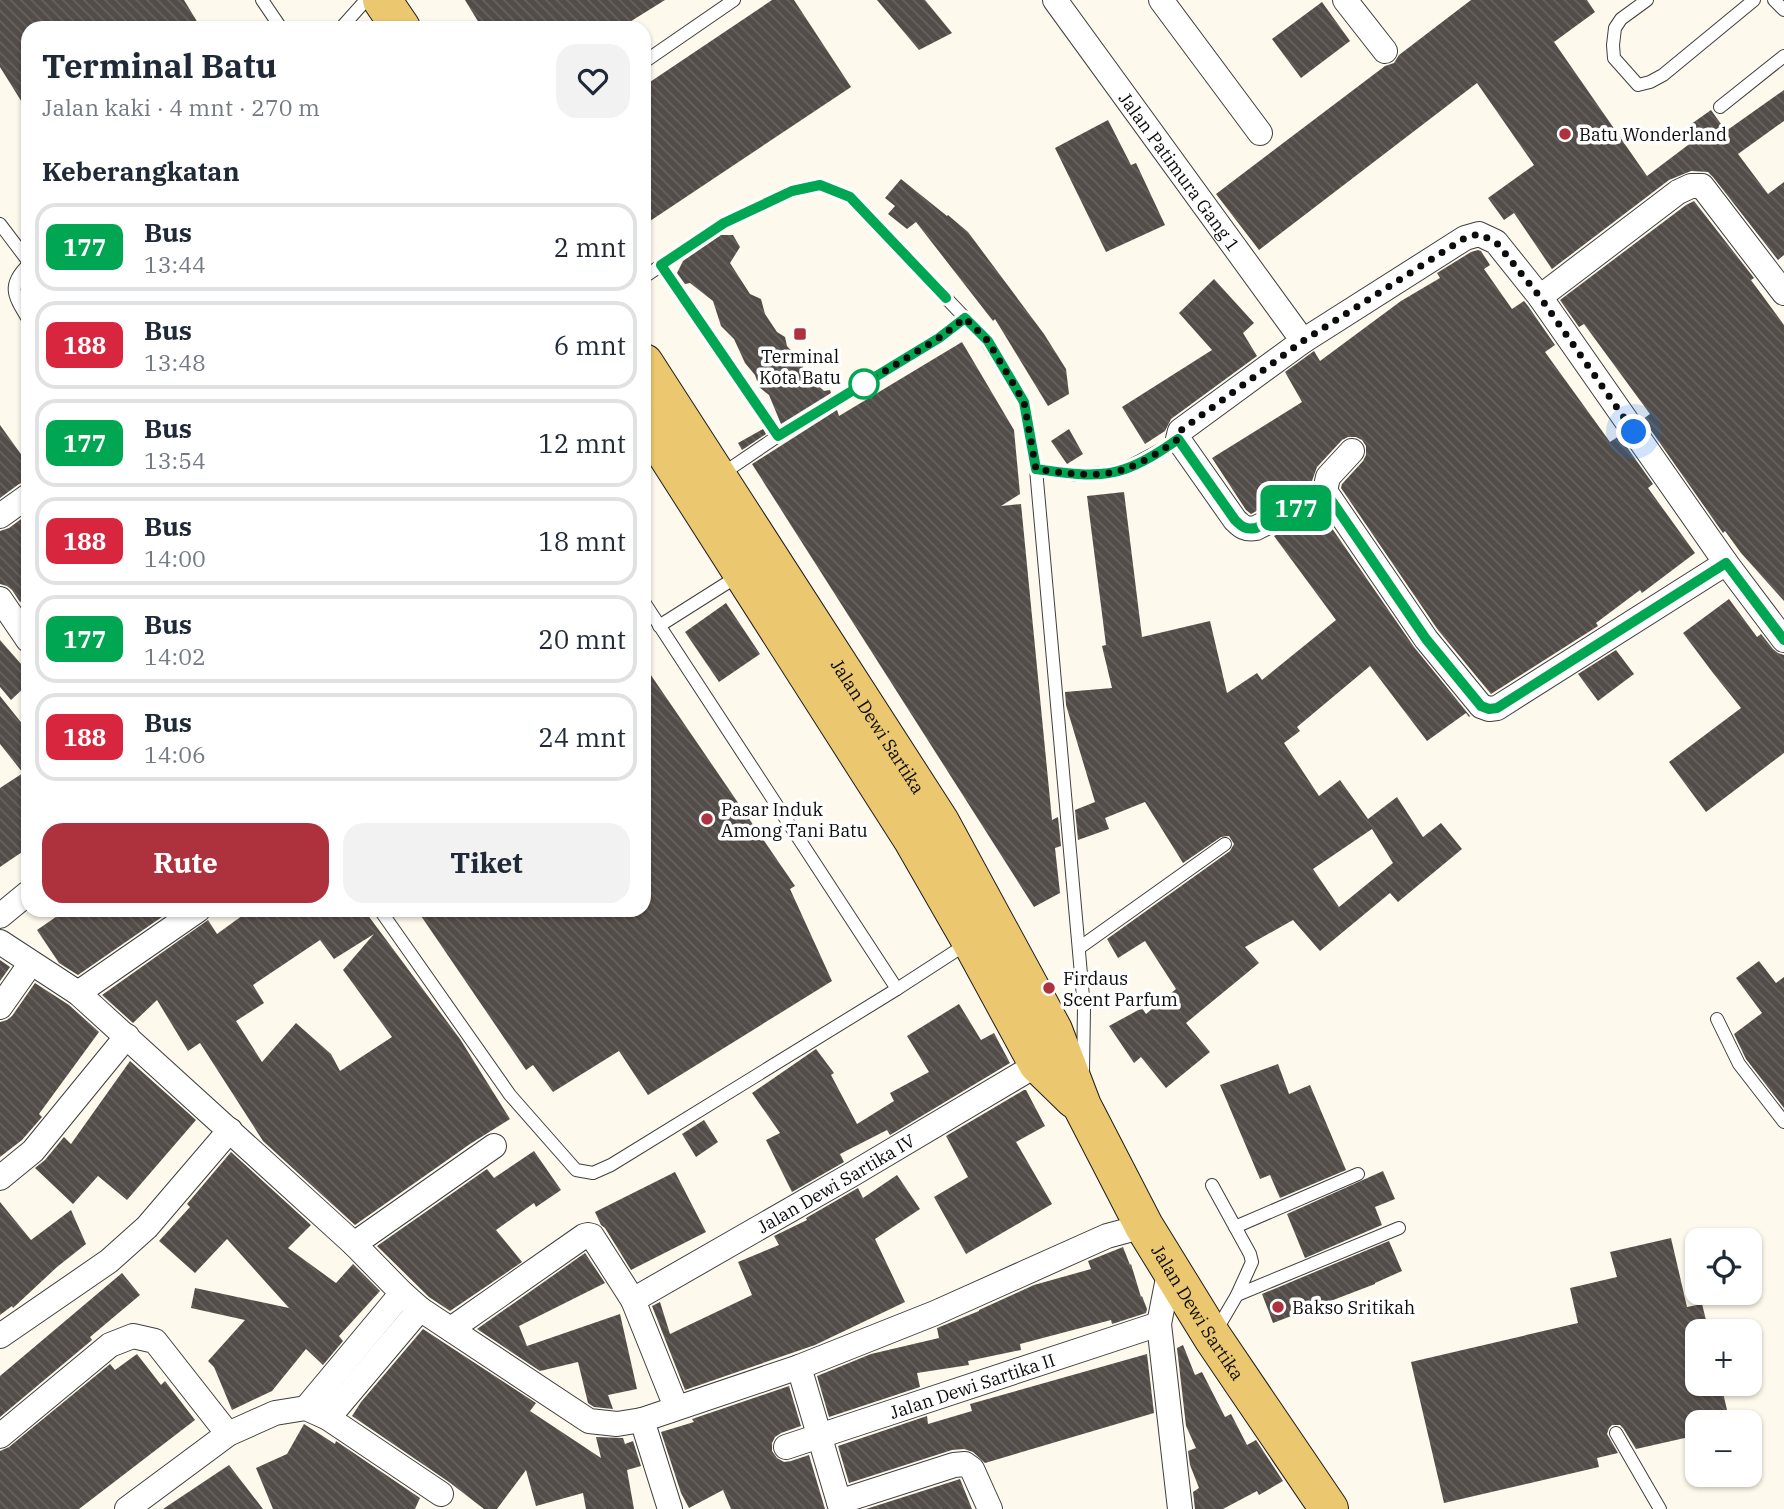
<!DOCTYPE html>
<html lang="id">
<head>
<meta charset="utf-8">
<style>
  :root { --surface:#fff; --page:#f2f2f3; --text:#1f2937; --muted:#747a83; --line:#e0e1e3; --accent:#ad323d }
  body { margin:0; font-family:"IBM Plex Serif",serif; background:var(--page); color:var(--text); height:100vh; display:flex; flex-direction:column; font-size:26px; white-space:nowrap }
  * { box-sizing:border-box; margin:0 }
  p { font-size:23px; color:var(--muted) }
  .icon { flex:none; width:38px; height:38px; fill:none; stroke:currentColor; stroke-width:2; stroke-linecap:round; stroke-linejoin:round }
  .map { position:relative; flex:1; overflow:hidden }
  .sheet { position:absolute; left:21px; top:21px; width:630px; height:896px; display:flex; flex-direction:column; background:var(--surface); border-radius:21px; box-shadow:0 2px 5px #0004 }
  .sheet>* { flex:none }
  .badge { padding:0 14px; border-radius:10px; font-size:24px; line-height:46px }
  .tools { position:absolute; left:1685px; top:1228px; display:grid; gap:14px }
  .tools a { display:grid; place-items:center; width:77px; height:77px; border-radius:14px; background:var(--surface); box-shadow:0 2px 5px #0004; font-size:35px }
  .you { position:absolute; width:35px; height:35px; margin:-18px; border:5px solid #fff; border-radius:50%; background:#1a73e8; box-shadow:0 0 0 10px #1a73e833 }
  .map>.badge { position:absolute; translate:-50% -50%; box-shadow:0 0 0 4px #fff }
  h2 { padding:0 21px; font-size:26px; line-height:63px }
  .round { display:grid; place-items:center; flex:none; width:74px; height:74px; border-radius:21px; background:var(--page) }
  .overview { display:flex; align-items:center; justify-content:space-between; height:119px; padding:0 21px }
  h1 { font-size:33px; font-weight:800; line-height:52px }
  .primary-button { display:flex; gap:14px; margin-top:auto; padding:14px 21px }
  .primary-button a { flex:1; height:80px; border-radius:21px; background:var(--accent); color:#fff; font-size:28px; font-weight:800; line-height:80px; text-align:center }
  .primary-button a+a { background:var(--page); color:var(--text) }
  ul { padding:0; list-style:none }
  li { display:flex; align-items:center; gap:21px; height:88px; margin:0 14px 10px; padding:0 7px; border:4px solid var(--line); border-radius:21px }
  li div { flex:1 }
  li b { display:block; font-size:26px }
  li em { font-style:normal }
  li .badge { min-width:77px; font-weight:700; text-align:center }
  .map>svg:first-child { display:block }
</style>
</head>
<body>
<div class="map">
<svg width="1784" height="1509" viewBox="0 0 1784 1509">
  <defs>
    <pattern id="building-back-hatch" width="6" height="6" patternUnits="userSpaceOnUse" patternTransform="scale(1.75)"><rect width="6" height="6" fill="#534d49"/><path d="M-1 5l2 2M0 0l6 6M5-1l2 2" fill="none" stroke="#67625f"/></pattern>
  </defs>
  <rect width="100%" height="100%" fill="#fdf9ec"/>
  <g fill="url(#building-back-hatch)" fill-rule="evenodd">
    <path d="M 0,0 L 184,0 L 201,28 L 28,28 L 28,112 L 0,67 Z"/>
    <path d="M 465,0 L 665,0 L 620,28 L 482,28 Z"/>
    <path d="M 772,0 L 794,0 L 851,87 L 644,225 L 644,86 Z"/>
    <path d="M 877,0 L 925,0 L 952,33 L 919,50 Z"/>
    <path d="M 1471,0 L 1587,0 L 1595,12 L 1554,42 L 1647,176 L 1696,139 L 1687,127 L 1711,110 L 1726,131 L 1784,90 L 1784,121 L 1738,154 L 1768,194 L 1784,182 L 1784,255 L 1778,260 L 1713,177 L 1708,172 L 1691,171 L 1669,180 L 1552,269 L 1514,213 L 1504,220 L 1488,198 L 1534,165 L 1477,83 L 1259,250 L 1216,194 L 1385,66 L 1394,63 L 1399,55 Z"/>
    <path d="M 1322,2 L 1350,41 L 1301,78 L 1272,39 Z"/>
    <path d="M 1108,120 L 1131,165 L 1136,163 L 1165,225 L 1106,252 L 1055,148 Z"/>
    <path d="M 901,179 L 947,216 L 948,215 L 968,232 L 1044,334 L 1066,369 L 1069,394 L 1048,406 L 995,319 L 993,321 L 916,222 L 907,229 L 888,214 L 895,206 L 885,198 Z"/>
    <path d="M 1694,201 L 1754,278 L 1751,280 L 1784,325 L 1784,601 L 1741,553 L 1725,531 L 1723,533 L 1643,419 L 1650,414 L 1584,324 L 1579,327 L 1560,300 L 1686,205 Z"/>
    <path d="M 721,235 L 733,235 L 740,247 L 730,263 L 750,294 L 761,299 L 765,314 L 777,332 L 785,337 L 787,346 L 801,361 L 805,373 L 824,391 L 830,390 L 831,393 L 781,424 L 769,395 L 759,387 L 755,375 L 745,363 L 734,339 L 721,326 L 713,301 L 690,283 L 685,284 L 677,273 L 683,261 Z"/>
    <path d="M 1478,250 L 1481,251 L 1490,265 L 1484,269 L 1512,309 L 1524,301 L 1528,306 L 1555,345 L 1545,352 L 1610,442 L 1619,436 L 1653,484 L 1648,488 L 1695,553 L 1642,593 L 1640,590 L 1596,623 L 1598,626 L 1491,694 L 1438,630 L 1341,488 L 1342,484 L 1363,461 L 1366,455 L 1366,446 L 1362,440 L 1356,437 L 1348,437 L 1342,440 L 1317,467 L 1312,481 L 1251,514 L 1246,510 L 1212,458 L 1302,402 L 1285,372 L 1314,351 L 1320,361 L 1401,301 L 1440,278 L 1437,273 L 1471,252 Z"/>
    <path d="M 1214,279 L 1254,323 L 1243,333 L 1257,356 L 1171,419 L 1165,431 L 1145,444 L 1122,407 L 1212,350 L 1179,313 Z"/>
    <path d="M 962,342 L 1014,430 L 1020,494 L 1001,506 L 1021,504 L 1052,820 L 1058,817 L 1061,846 L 1055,848 L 1060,893 L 1034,907 L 752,464 L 837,410 L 839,416 Z"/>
    <path d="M 0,425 L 28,464 L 28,481 L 19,484 L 0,498 Z"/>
    <path d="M 763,429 L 766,434 L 742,450 L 738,443 Z"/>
    <path d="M 1069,429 L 1083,454 L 1067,464 L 1051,441 Z"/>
    <path d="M 1124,492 L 1142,637 L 1210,621 L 1227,693 L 1257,673 L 1262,680 L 1336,620 L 1274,536 L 1320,511 L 1414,647 L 1470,716 L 1469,717 L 1466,713 L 1427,741 L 1370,666 L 1297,727 L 1300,731 L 1284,743 L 1319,796 L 1340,780 L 1368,819 L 1397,797 L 1423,837 L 1441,823 L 1462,849 L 1398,902 L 1390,893 L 1320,951 L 1293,920 L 1245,947 L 1259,963 L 1186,1023 L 1210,1052 L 1166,1088 L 1141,1057 L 1134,1063 L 1109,1026 L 1142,1008 L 1146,1014 L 1176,989 L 1145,941 L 1118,958 L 1107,939 L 1230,851 L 1234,844 L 1229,836 L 1221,837 L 1183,863 L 1145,802 L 1105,818 L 1109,829 L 1078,840 L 1075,810 L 1095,802 L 1066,705 L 1065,692 L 1112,688 L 1102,646 L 1106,645 L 1087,496 ZM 1372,829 L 1393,863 L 1339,907 L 1313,869 Z"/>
    <path d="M 28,514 L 28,595 L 20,602 L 12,590 L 7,586 L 0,584 L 0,531 L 9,528 Z"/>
    <path d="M 1729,599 L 1757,637 L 1761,634 L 1773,649 L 1778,653 L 1784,655 L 1784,753 L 1706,812 L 1669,762 L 1741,708 L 1713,673 L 1683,633 Z"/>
    <path d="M 726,603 L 760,654 L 719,682 L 685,632 Z"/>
    <path d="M 0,640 L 28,672 L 28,684 L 11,700 L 0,687 Z"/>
    <path d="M 1616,650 L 1634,674 L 1598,701 L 1578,674 Z"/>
    <path d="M 644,665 L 795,886 L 790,889 L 832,981 L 648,1095 L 619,1051 L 553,1092 L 533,1065 L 526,1070 L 417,910 L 644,910 Z"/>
    <path d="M 0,696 L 28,731 L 28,848 L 0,867 L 0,788 L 23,773 L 0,744 Z"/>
    <path d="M 66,910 L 172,910 L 78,975 L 59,963 L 37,930 Z"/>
    <path d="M 250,910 L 364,910 L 460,1039 L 510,1119 L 470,1144 L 355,1225 L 263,1141 L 200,1043 L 188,1051 L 157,1000 L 133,1023 L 102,995 L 208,920 L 217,934 ZM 374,934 L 343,970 L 392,1037 L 340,1071 L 331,1054 L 296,1023 L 262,1062 L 236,1021 L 264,1003 L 253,985 L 320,940 L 334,959 Z"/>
    <path d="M 0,960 L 10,967 L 0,981 Z"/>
    <path d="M 1759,961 L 1776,983 L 1784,977 L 1784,1108 L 1746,1059 L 1734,1034 L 1762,1013 L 1736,978 Z"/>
    <path d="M 35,983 L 69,1005 L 99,1032 L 39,1114 L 42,1117 L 22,1140 L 0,1157 L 0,1022 L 7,1020 L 12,1016 Z"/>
    <path d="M 959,1004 L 981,1040 L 994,1033 L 1010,1063 L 890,1135 L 887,1130 L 840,1154 L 844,1162 L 792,1192 L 766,1140 L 780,1133 L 752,1093 L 816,1049 L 834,1073 L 831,1075 L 857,1124 L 894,1101 L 890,1093 L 929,1072 L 907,1036 Z"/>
    <path d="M 130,1061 L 196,1120 L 127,1200 L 98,1176 L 73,1204 L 35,1168 L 45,1160 L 64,1137 L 71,1144 Z"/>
    <path d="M 1278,1064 L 1289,1094 L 1310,1085 L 1346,1170 L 1280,1198 L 1270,1175 L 1260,1179 L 1220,1085 Z"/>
    <path d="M 1024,1090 L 1026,1090 L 1045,1126 L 1016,1142 L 1052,1204 L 966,1254 L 934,1197 L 968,1177 L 946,1136 Z"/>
    <path d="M 704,1120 L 718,1142 L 696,1157 L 682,1134 Z"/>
    <path d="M 534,1151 L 561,1190 L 536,1207 L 534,1203 L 496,1230 L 522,1262 L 450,1311 L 429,1297 L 377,1246 L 487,1169 L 494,1178 Z"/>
    <path d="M 231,1152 L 311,1225 L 288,1248 L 336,1283 L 353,1264 L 380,1291 L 339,1336 L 343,1341 L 323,1365 L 306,1349 L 272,1391 L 232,1410 L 214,1367 L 208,1361 L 245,1320 L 191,1308 L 195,1288 L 289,1308 L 227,1239 L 195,1273 L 159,1241 L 190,1207 L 187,1204 Z"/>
    <path d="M 1383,1171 L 1395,1199 L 1375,1207 L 1382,1225 L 1305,1258 L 1287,1214 Z"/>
    <path d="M 675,1172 L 706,1232 L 631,1270 L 605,1228 L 601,1225 L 595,1212 Z"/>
    <path d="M 897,1175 L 920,1209 L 875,1239 L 905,1302 L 815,1345 L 685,1390 L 652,1306 L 660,1302 L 670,1334 L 752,1295 L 738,1262 L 779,1245 L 774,1236 L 807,1220 L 806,1218 L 858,1188 L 863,1198 Z"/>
    <path d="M 0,1202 L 31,1240 L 71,1210 L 86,1244 L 57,1267 L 13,1308 L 12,1306 L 0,1315 Z"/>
    <path d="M 1671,1238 L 1687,1307 L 1702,1304 L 1709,1332 L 1698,1332 L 1698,1384 L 1721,1384 L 1730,1423 L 1698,1423 L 1698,1435 L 1636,1449 L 1623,1428 L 1620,1425 L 1612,1425 L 1609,1428 L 1607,1434 L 1618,1453 L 1597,1458 L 1599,1467 L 1444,1503 L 1411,1362 L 1578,1323 L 1570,1288 L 1617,1277 L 1610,1252 Z"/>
    <path d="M 1389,1241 L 1402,1271 L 1375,1283 L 1375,1284 L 1273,1323 L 1262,1294 Z"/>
    <path d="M 1123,1247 L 1130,1265 L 1131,1264 L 1141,1297 L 1142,1296 L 1147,1309 L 1146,1313 L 1112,1324 L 1111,1320 L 1020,1344 L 1021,1350 L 968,1361 L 969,1365 L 917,1373 L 920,1387 L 829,1417 L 817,1376 L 871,1354 L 939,1338 L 937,1328 L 979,1311 L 979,1310 L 1034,1285 L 1091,1269 L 1088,1261 Z"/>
    <path d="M 585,1253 L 605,1283 L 519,1326 L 527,1346 L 620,1314 L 637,1389 L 608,1395 L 613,1409 L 594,1407 L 588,1403 L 578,1362 L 540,1371 L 477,1329 Z"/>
    <path d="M 122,1273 L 140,1295 L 90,1337 L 92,1340 L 0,1417 L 0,1376 Z"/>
    <path d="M 423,1329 L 536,1403 L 530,1411 L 601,1458 L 596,1437 L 623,1438 L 625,1444 L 633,1441 L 641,1466 L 627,1470 L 634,1509 L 586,1509 L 583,1493 L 536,1506 L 526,1470 L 497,1509 L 484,1509 L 449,1482 L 352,1416 L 361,1402 Z"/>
    <path d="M 1183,1345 L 1195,1375 L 1202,1372 L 1225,1417 L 1231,1414 L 1247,1445 L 1256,1440 L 1283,1481 L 1259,1495 L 1257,1491 L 1223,1509 L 1195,1509 L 1193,1492 L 1199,1488 L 1190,1465 L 1188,1451 L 1196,1448 L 1186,1426 L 1177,1348 Z"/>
    <path d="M 137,1354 L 161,1385 L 165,1381 L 195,1420 L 79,1509 L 0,1509 L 0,1451 L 9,1447 L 110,1364 L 115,1370 Z"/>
    <path d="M 1147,1354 L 1154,1413 L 985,1463 L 973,1452 L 964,1449 L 952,1450 L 849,1483 L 838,1446 L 927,1416 L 928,1424 L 972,1411 L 970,1404 Z"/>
    <path d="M 789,1386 L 801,1426 L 781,1433 L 775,1437 L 772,1443 L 772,1451 L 777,1458 L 784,1462 L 791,1461 L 809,1455 L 825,1509 L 731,1509 L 723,1490 L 689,1508 L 681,1493 L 661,1432 L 694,1422 L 692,1419 Z"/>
    <path d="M 304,1424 L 335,1444 L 336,1441 L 420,1498 L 415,1509 L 273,1509 L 256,1468 L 287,1454 Z"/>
    <path d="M 229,1465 L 263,1509 L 163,1509 Z"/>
    <path d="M 960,1479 L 972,1509 L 866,1509 L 957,1480 Z"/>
  </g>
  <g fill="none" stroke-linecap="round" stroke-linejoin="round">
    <defs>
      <g id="lane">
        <path d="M 262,0 L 281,28"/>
        <path d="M 1647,0 L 1621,19 L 1615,28 L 1613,45 L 1614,58 L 1638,85 L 1650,82 L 1663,75 L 1754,0"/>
        <path d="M 1774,0 L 1784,10"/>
        <path d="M 341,28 L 366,0"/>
        <path d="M 644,62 L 734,0"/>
        <path d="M 1720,107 L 1784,56"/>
        <path d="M 0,224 L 28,261"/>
        <path d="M 28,265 C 6,286 15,297 28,319"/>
        <path d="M 661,265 L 778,436"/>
        <path d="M 644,277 L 724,223 L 792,191 L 820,185 L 850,197 L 987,341 L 1024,402 L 1036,469 L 1084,1008 L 1083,1071"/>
        <path d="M 1036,469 L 1079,475 L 1106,473 L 1125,469 L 1168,446 L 1178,439"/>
        <path d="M 722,474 L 778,436 L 939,338 L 965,318"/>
        <path d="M 644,602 L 897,989"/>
        <path d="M 659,626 L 738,576"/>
        <path d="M 380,910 L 510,1095 L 576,1170 L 593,1173 L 611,1165 L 897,989 L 968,943"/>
        <path d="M 1079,948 L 1225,844"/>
        <path d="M 1717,1019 L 1739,1064 L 1784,1122"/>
        <path d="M 1212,1185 L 1250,1254 L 1252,1262 L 1237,1295 L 1216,1331"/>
        <path d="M 1235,1227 L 1358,1174"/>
        <path d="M 1237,1295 L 1399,1228"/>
        <path d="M 1616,1433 L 1660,1509"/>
      </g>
      <g id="street">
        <path id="s1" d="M 1055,0 L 1303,341"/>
        <path d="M 1161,0 L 1260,133"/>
        <path d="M 1345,0 L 1385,51"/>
        <path d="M 1540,297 L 1678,192 L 1691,186 L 1702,186 L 1784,293"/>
        <path d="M 1352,451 L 1328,477 L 1325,491 L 1426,639 L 1481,706 L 1489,709 L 1497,708 L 1726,563"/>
        <path d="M 1325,491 L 1299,506 L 1256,528 C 1246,530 1242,527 1235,520 L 1178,439 L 1180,431 L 1303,341 L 1465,238 L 1479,234 L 1496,242 L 1540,297 L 1726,563 L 1784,640"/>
        <path d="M 0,516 L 28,496"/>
        <path d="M 0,599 L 28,640"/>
        <path d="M 0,916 L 28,893"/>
        <path d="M 0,942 L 78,993 L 354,1244 L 402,1293 L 420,1309 L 589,1421 L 617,1424 L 642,1420 L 799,1367 L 935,1313 L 1107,1236 L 1144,1226"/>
        <path d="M 78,993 L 198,910"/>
        <path d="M 0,1007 L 31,963"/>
        <path d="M 0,1178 L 33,1151 L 127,1036"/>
        <path d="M 354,1244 L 494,1146"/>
        <path d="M 1170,1268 L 1159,1324 L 1180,1509"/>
        <path id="s2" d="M 633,1300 L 851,1175 L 1038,1064"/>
        <path d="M 451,1329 L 584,1236 L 588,1235 L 592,1236 L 633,1300 L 676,1407"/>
        <path d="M 0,1336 L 109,1261 L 147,1227 L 230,1130"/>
        <path d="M 799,1367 L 841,1509"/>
        <path d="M 306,1408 L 402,1293"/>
        <path d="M 328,1418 L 420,1309"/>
        <path d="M 642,1420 L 670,1509"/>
        <path d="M 0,1436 L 110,1345 L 133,1336 L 155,1341 L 228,1434"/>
        <path id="s3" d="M 786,1447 L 1159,1324"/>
        <path d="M 839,1502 L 954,1465 L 965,1464 L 972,1469 L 990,1509"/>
        <path d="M 127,1509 L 228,1434 L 275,1413 L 306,1408 L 328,1418 L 441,1494"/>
      </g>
      <g id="primary">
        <path d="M 382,0 L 401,28"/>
        <path id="s4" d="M 644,363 L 940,822 L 1053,1030 L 1082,1106 L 1144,1226 L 1213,1338 L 1329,1509"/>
        <path d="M 644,419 L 913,840 L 971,941 L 1038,1064 L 1074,1099"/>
      </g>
    </defs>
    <use href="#lane" stroke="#3f3f3f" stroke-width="14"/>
    <use href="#street" stroke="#3f3f3f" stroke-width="26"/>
    <use href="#primary" stroke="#1d1d1d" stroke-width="40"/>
    <use href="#lane" stroke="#fff" stroke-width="12"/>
    <use href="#street" stroke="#fff" stroke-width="24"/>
    <use href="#primary" stroke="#ebc76f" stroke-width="38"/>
  </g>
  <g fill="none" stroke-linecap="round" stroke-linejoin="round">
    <defs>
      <path id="line" d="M 946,298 L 850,197 L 820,185 L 792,191 L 724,223 L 661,265 L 778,436 L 939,338 L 965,318 L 988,341 L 1024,402 L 1036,469 C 1065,473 1097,479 1125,469 C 1142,463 1163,450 1178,439 L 1235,520 C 1242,527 1246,530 1256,528 L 1299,506 L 1325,491 L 1426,639 L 1481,706 L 1489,709 L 1497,708 L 1726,563 L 1784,640"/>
    </defs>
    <use href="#line" stroke="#fff" stroke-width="16"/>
    <use href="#line" stroke="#00a651" stroke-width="10"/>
    <path stroke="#0c0c0c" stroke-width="7" stroke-dasharray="0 12.6" d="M 864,384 L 939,338 L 965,318 L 988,341 L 1024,402 L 1036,469 C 1065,473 1097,479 1125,469 C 1142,463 1163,450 1178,439 L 1180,431 L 1303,341 L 1465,238 L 1479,234 L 1496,242 L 1540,297 L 1634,432"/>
  </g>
  <g fill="#ad323d" stroke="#fff" stroke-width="2.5">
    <circle cx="1565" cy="134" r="7"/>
    <rect x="793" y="327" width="14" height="14" rx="3.5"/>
    <circle cx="707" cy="819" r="7"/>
    <circle cx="1049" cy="988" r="7"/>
    <circle cx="1278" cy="1307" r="7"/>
  </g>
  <circle fill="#fff" stroke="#00a651" stroke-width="3.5" cx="864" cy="384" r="14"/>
  <g text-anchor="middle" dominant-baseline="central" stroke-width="7" stroke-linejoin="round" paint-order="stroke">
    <g font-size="18" fill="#0c0c0c" stroke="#fff" text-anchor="start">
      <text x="1579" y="134">Batu Wonderland</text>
      <text x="800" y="356" text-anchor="middle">Terminal<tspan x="800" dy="21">Kota Batu</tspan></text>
      <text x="721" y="809">Pasar Induk<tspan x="721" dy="21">Among Tani Batu</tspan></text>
      <text x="1063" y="978">Firdaus<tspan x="1063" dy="21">Scent Parfum</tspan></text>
      <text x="1292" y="1307">Bakso Sritikah</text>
    </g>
    <g font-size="18" fill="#0c0c0c" stroke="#fff">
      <text stroke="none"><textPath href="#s1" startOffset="212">Jalan Patimura Gang 1</textPath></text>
      <text stroke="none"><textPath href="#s4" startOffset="432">Jalan Dewi Sartika</textPath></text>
      <text stroke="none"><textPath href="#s2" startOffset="234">Jalan Dewi Sartika IV</textPath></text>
      <text stroke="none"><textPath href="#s4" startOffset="1101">Jalan Dewi Sartika</textPath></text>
      <text stroke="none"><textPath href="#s3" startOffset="196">Jalan Dewi Sartika II</textPath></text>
    </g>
  </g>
</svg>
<div class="tools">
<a><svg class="icon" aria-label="locate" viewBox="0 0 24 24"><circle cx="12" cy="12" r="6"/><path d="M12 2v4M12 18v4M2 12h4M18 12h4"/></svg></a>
<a>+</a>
<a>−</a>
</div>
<div class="you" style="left:1634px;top:432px"></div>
<b class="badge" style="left:1296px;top:508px;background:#00a651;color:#fff">177</b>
<section class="sheet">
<div class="overview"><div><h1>Terminal Batu</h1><p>Jalan kaki · 4 mnt · 270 m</p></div><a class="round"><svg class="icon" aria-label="heart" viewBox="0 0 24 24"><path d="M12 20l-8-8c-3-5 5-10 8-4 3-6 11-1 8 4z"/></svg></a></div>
<h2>Keberangkatan</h2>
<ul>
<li><span class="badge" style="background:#00a651;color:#fff">177</span><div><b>Bus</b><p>13:44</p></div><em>2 mnt</em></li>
<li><span class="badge" style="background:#d7263d;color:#fff">188</span><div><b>Bus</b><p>13:48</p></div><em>6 mnt</em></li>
<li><span class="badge" style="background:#00a651;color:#fff">177</span><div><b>Bus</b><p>13:54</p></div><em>12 mnt</em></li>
<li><span class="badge" style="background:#d7263d;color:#fff">188</span><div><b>Bus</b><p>14:00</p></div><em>18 mnt</em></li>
<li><span class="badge" style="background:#00a651;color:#fff">177</span><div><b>Bus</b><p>14:02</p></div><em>20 mnt</em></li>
<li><span class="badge" style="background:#d7263d;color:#fff">188</span><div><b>Bus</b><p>14:06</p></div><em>24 mnt</em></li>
</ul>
<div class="primary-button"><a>Rute</a><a>Tiket</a></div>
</section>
</div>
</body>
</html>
